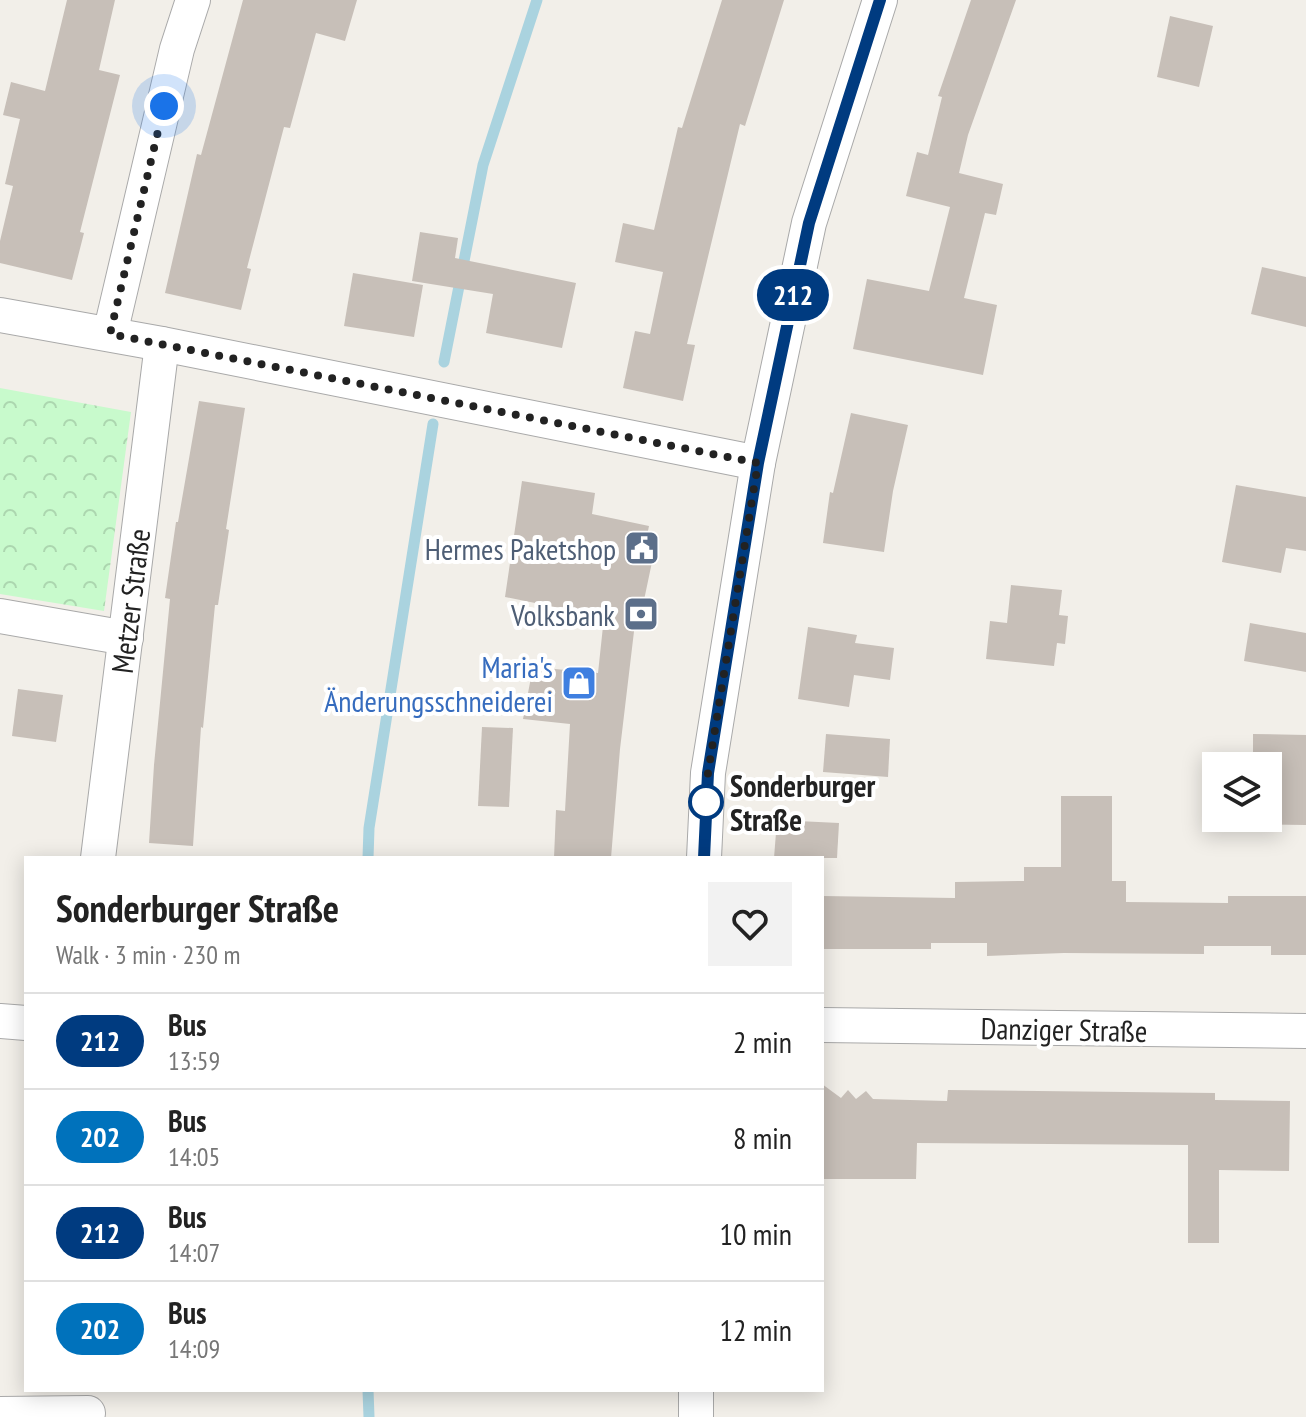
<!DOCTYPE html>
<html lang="en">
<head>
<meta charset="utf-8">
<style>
  :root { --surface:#fff; --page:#f2f2f2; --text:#222; --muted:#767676; --line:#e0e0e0 }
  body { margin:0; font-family:"PT Sans Narrow",sans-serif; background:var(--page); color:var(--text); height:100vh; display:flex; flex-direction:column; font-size:30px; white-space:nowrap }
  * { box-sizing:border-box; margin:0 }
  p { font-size:26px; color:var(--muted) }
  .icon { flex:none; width:44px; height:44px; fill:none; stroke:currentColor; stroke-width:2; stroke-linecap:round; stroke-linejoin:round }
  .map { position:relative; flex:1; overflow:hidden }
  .details { position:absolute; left:24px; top:856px; width:800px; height:536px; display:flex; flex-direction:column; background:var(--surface); border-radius:0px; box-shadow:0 4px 20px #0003 }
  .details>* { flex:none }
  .badge { padding:0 16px; border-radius:26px; font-size:28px; line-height:52px }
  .fabs { position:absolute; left:1202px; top:752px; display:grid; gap:16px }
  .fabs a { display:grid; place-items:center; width:80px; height:80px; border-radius:0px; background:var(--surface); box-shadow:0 4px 20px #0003; font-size:40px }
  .you { position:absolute; width:40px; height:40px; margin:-20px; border:6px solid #fff; border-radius:50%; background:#1a73e8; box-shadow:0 0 0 12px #1a73e833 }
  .map>.badge { position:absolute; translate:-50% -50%; box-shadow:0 0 0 4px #fff }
  .round { display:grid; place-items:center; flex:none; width:84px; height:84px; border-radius:0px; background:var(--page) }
  .summary { display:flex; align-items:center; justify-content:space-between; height:136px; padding:0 32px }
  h1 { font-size:38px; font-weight:800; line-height:60px }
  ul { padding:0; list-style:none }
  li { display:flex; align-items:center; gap:24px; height:96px; padding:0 32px; border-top:2px solid var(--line) }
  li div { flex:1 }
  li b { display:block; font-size:30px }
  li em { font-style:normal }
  li .badge { min-width:88px; font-weight:700; text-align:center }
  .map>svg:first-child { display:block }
</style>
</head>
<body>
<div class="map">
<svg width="1306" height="1417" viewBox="0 0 1306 1417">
  <defs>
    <pattern id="park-crowns" width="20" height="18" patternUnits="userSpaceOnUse" patternTransform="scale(2)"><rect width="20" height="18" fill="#c8facc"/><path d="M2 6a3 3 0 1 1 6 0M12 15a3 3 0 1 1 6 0" fill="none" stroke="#acd6af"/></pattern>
  </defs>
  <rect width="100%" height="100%" fill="#f2efe9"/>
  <path fill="url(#park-crowns)" d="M 0,388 L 131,412 L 104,611 L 0,594 Z"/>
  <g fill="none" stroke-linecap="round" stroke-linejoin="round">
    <g stroke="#aad3df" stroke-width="11">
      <path d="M 444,362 L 483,165 L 537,0"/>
      <path d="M 368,858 L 369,828 L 433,424"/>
      <path d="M 368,1390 L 369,1417"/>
    </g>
  </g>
  <g fill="#c7bfb8">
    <path d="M 67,0 L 115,0 L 99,70 L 120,75 L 80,232 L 84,233 L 72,280 L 0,263 L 0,241 L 13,186 L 5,184 L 20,119 L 3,115 L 11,82 L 45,91 Z"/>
    <path d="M 243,0 L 357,0 L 345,41 L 316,33 L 290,128 L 284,127 L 247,268 L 251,269 L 241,310 L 165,293 L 197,154 L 201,155 Z"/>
    <path d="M 722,0 L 784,0 L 745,126 L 740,124 L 687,344 L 695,345 L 683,401 L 623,388 L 635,331 L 650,334 L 663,272 L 615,262 L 623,223 L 654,230 L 678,127 L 682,128 Z"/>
    <path d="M 971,0 L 1016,0 L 968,135 L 959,173 L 1003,184 L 996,215 L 985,213 L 964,298 L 997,305 L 983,375 L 853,349 L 867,279 L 929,291 L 950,207 L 906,196 L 917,152 L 928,155 L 942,97 L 938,96 Z"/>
    <path d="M 1170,16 L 1213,26 L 1199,87 L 1157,77 Z"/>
    <path d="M 420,232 L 458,238 L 455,258 L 576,283 L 562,348 L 486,333 L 493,294 L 412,281 Z"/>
    <path d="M 1262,267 L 1306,277 L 1306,327 L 1251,314 Z"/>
    <path d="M 353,273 L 423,285 L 414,337 L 344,326 Z"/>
    <path d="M 199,401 L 245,408 L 226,529 L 229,530 L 218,605 L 215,605 L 203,728 L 201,727 L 193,846 L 149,843 L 154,765 L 170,599 L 165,598 L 176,522 L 178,522 Z"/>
    <path d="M 851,413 L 908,425 L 893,491 L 884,552 L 823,543 L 830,492 L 833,493 Z"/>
    <path d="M 522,481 L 595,493 L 592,514 L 649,526 L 642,560 L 652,562 L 639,624 L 635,623 L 620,749 L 611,858 L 554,858 L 556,810 L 565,811 L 570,724 L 523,719 L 533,667 L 598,673 L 604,617 L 505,597 Z"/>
    <path d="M 1236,485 L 1306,497 L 1306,551 L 1286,548 L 1281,573 L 1222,562 Z"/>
    <path d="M 1011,585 L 1062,590 L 1059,615 L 1068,616 L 1065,644 L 1057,643 L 1054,666 L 986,659 L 990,621 L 1007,623 Z"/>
    <path d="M 1250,623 L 1306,633 L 1306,672 L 1244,661 Z"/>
    <path d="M 808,627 L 857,635 L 855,643 L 894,648 L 890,680 L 854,675 L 849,707 L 798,699 Z"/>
    <path d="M 18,689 L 63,695 L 56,742 L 12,736 Z"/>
    <path d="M 482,727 L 513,728 L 509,807 L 478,806 Z"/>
    <path d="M 826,734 L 890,739 L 888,777 L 823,772 Z"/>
    <path d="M 1253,734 L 1306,735 L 1306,825 L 1226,824 L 1226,818 L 1268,818 L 1268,766 L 1253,766 Z"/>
    <path d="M 1061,796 L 1112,796 L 1112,881 L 1126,881 L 1126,902 L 1228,903 L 1228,896 L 1306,896 L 1306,955 L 1271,955 L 1271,946 L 1204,946 L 1204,954 L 1064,953 L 987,956 L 987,943 L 931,943 L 931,949 L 822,949 L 822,896 L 955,898 L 955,882 L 1024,881 L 1024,867 L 1061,867 Z"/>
    <path d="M 777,820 L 839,823 L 837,858 L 774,858 Z"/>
    <path d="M 822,1084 L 841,1098 L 848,1090 L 856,1099 L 866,1091 L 873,1099 L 947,1101 L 948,1090 L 1215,1093 L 1215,1100 L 1290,1101 L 1289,1171 L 1219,1170 L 1219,1243 L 1188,1243 L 1188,1145 L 917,1143 L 916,1179 L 822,1179 Z"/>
  </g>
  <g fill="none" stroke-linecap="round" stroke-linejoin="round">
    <defs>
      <g id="street">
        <path d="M 0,315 L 162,344 L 758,463"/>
        <path d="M 110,334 L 177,49 L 193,0"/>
        <path d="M 0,616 L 126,638"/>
        <path d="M 98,858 L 162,344"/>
        <path d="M 704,858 L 708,773 L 758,463 L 809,223 L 880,0"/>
        <path d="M 0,1021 L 26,1023"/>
        <path d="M 822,1025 L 1306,1031"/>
        <path d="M 0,1414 L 88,1413"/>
        <path d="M 696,1417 L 696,1390"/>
      </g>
    </defs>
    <use href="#street" stroke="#a9a9a9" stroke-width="36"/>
    <use href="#street" stroke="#fff" stroke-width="34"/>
  </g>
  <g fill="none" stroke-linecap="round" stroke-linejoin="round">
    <defs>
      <path id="line" d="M 704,858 L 708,773 L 758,463 L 809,223 L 880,0"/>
    </defs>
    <use href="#line" stroke="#fff" stroke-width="18"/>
    <use href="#line" stroke="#003b80" stroke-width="12"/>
    <path stroke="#222" stroke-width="8" stroke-dasharray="0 14.4" d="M 164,106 L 110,334 L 758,463 L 708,773 L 706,802"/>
  </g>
  <defs>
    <symbol id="civic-square" viewBox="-11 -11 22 22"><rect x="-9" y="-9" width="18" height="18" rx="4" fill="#5c6f8a" stroke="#fff"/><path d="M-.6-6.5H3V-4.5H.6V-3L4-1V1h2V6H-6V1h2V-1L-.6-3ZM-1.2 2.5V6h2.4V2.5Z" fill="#fff"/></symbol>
    <symbol id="bank-square" viewBox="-11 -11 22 22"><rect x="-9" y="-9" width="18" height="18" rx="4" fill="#5c6f8a" stroke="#fff"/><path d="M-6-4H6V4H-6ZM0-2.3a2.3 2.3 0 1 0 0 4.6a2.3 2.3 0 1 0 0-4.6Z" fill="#fff"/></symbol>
    <symbol id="shop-square" viewBox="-11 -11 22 22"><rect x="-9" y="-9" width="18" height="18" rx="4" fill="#3f7fe0" stroke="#fff"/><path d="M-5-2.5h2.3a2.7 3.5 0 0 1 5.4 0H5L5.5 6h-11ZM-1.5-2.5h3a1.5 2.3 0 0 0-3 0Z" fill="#fff"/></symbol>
  </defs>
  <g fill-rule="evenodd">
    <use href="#civic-square" x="622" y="528" width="40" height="40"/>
    <use href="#bank-square" x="621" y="594" width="40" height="40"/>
    <use href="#shop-square" x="559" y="663" width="40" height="40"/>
  </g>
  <circle fill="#fff" stroke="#003b80" stroke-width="4" cx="706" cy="802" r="16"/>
  <g text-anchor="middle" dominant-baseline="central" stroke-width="8" stroke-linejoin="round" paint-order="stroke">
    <g font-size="30" fill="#4e5e75" stroke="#fff" text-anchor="end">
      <text x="616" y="548">Hermes Paketshop</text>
      <text x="615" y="614">Volksbank</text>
    </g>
    <g font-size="30" fill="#222" stroke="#fff">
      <text transform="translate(130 601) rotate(-83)">Metzer Straße</text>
      <text transform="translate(1064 1029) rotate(1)">Danziger Straße</text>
    </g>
    <g font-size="30" fill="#366cbe" stroke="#fff" text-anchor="end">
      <text x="553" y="666">Maria's<tspan x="553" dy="34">Änderungsschneiderei</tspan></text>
    </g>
    <g font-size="30" font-weight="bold" fill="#222" stroke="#fff" text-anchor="start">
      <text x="730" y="785">Sonderburger<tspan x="730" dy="34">Straße</tspan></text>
    </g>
  </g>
</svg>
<div class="fabs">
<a><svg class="icon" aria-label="layers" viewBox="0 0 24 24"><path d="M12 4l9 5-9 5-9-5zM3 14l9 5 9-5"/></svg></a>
</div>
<div class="you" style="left:164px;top:106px"></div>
<b class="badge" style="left:793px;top:295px;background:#003b80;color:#fff">212</b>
<section class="details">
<div class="summary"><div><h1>Sonderburger Straße</h1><p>Walk · 3 min · 230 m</p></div><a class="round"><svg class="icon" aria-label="heart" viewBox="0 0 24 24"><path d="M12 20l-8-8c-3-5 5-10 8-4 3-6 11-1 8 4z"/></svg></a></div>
<ul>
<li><span class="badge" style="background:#003b80;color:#fff">212</span><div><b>Bus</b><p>13:59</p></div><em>2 min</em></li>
<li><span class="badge" style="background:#0072bc;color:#fff">202</span><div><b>Bus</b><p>14:05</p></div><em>8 min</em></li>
<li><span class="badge" style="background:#003b80;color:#fff">212</span><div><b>Bus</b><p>14:07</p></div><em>10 min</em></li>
<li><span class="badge" style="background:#0072bc;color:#fff">202</span><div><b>Bus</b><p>14:09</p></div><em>12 min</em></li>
</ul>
</section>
</div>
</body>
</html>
